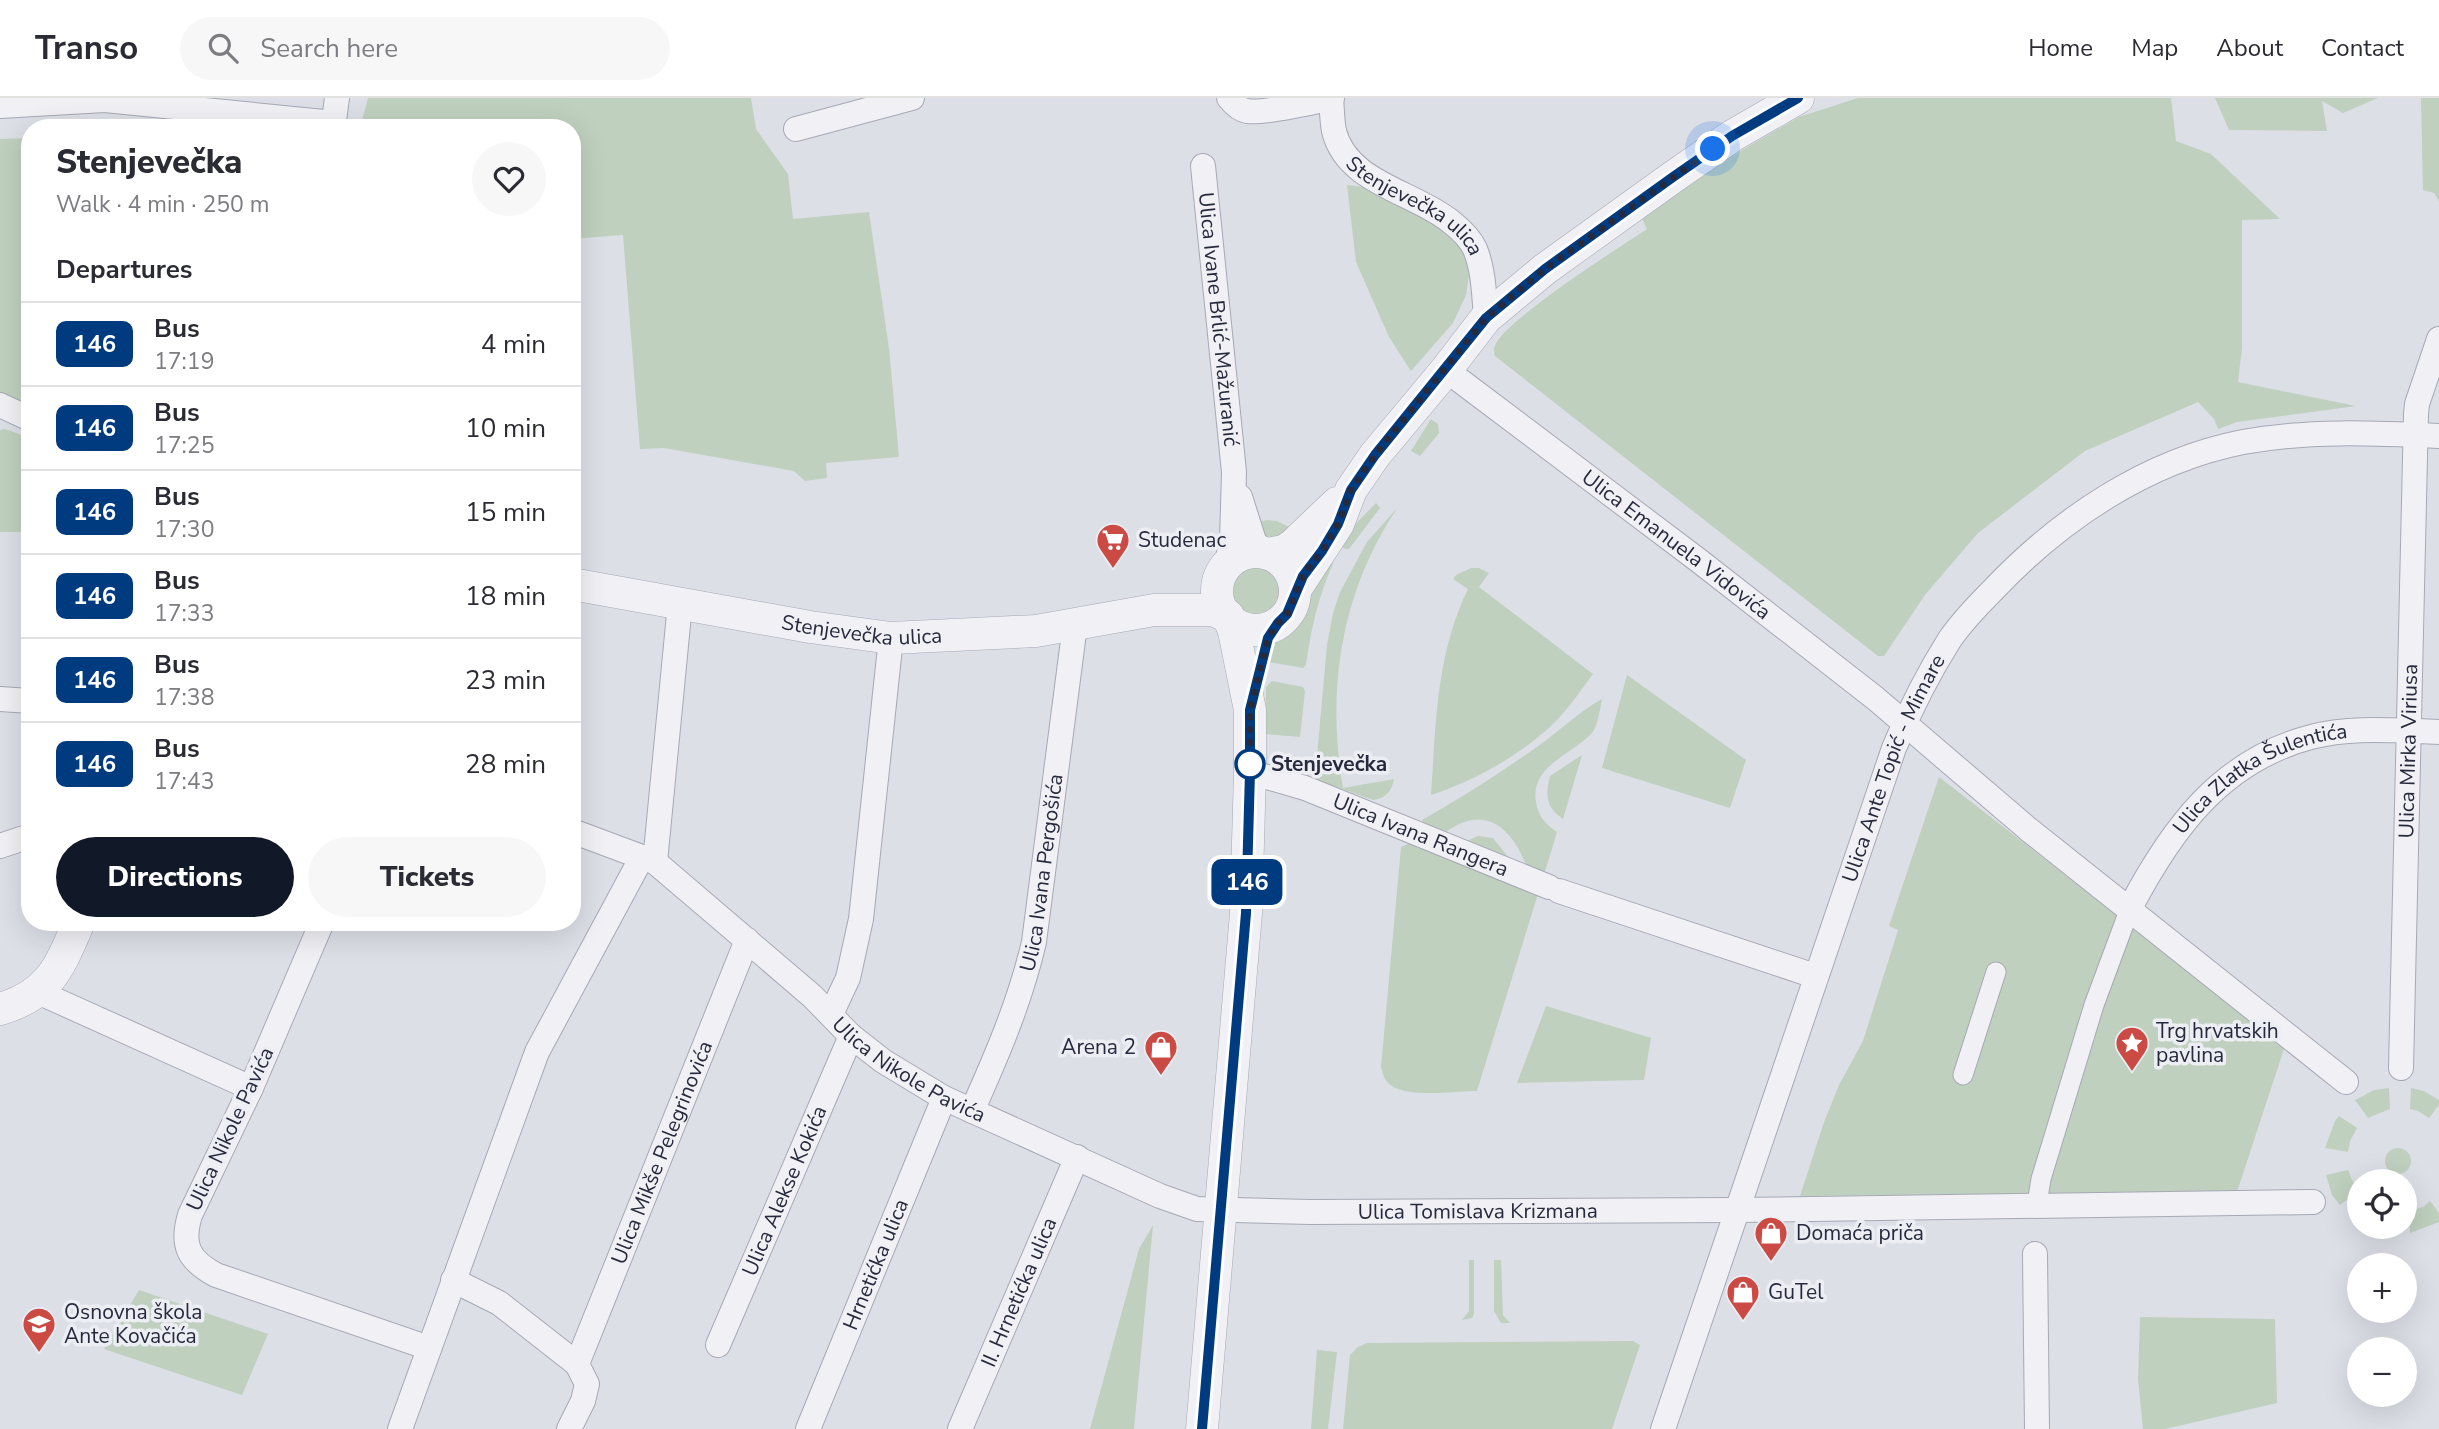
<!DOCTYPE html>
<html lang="en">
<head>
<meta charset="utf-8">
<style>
  :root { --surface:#fff; --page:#f7f7f7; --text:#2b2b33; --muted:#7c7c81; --line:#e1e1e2; --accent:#111827 }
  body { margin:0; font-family:"Nunito Sans",sans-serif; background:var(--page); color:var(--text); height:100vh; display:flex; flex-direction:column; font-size:26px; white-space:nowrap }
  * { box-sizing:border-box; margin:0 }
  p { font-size:23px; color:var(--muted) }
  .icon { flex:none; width:38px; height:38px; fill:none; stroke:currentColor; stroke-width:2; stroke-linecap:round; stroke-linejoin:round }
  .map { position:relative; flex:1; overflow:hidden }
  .panel { position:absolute; left:21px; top:21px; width:560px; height:812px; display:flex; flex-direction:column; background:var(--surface); border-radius:28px; box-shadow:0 7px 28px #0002 }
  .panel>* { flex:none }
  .badge { padding:0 14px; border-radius:10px; font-size:24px; line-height:46px }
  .controls { position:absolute; left:2347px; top:1071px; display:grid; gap:14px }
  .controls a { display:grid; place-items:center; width:70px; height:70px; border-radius:50%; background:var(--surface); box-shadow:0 7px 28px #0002; font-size:35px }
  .you { position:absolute; width:35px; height:35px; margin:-18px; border:5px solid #fff; border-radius:50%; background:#1a73e8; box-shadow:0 0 0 10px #1a73e833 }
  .map>.badge { position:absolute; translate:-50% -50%; box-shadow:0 0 0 4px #fff }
  h2 { padding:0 35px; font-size:26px; line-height:63px }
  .round { display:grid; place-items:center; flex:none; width:74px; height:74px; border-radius:37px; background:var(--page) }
  .summary { display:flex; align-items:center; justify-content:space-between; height:119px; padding:0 35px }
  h1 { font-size:33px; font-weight:800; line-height:52px }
  .action { display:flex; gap:14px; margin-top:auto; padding:14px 35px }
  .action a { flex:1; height:80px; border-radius:42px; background:var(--accent); color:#fff; font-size:28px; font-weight:800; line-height:80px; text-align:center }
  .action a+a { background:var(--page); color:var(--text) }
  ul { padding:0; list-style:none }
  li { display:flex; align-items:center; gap:21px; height:84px; padding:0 35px; border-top:2px solid var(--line) }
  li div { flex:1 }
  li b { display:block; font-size:26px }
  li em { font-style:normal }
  li .badge { min-width:77px; font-weight:700; text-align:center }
  header { display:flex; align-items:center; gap:42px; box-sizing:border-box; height:98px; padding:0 35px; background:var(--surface); border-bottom:2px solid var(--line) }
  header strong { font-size:33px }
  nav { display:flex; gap:38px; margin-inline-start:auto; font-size:24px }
  .search { width:490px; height:63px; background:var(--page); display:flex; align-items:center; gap:18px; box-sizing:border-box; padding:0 24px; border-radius:38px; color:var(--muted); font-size:26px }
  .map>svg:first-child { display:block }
</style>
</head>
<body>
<header>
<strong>Transo</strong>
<div class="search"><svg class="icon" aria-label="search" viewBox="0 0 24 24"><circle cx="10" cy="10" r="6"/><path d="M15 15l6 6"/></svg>Search here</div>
<nav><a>Home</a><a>Map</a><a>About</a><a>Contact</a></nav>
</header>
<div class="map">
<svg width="2439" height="1331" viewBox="0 0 2439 1331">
  <rect width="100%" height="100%" fill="#dddfe7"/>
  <g fill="#bfd0be">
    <path d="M 368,0 L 751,0 L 756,31 L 788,76 L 793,121 L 869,114 L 889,250 L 899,359 L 826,365 L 827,380 L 805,383 L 794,373 L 664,350 L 640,351 L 623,137 L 572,141 L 572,30 L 360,30 Z"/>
    <path d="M 1858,0 L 2171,0 L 2176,43 L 2211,56 L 2280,121 L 2242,122 L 2242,250 L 2238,284 L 2356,308 L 2237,324 L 2218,331 L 2214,321 L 2198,304 L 2085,353 L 1978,435 L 1925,497 L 1884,558 L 1878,558 L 1495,258 C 1494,254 1493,252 1495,248 C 1503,223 1620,149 1647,131 L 1642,121 L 1727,61 L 1799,19 Z"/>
    <path d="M 2215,0 L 2378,0 L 2343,15 L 2322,3 L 2327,33 L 2229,32 Z"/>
    <path d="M 2421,0 L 2439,0 L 2439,103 L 2434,95 L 2423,92 Z"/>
    <path d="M 30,40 L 30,313 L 0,295 L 0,41 Z"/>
    <path d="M 1347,87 L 1381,91 L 1454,138 L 1465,156 L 1469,177 L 1466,197 L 1453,225 L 1411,273 L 1389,239 L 1356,164 Z"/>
    <path d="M 1431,321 L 1438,326 L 1439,335 L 1420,358 L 1411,353 Z"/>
    <path d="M 5,331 L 30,340 L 30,434 L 0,434 L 0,332 Z"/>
    <path d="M 1376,405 L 1380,410 L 1349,451 L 1345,451 L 1337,445 Z"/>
    <path d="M 1398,409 C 1341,493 1326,592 1343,690 L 1394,681 C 1392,693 1385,701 1373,702 L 1315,681 L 1327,547 L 1333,515 L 1340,494 L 1367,444 Z"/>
    <path d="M 1267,422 L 1277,423 L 1291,430 L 1275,442 C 1264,438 1262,434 1257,424 Z"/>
    <path d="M 1332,462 L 1333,466 C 1318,499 1311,531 1306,567 L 1303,570 L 1268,564 L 1271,549 L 1301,519 L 1305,510 L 1308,491 Z"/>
    <circle cx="1257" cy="493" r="24"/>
    <path d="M 1471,470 L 1479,470 L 1489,475 L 1479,489 L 1593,576 C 1580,593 1568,612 1552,627 C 1519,658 1474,683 1431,697 C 1436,625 1436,557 1468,491 L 1453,481 L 1456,477 Z"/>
    <path d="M 1627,577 L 1746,662 L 1730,710 L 1602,670 Z"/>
    <path d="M 1272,583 L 1303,589 L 1305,593 L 1300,639 L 1265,636 L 1266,589 Z"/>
    <path d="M 1602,601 C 1600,611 1598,629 1591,636 C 1570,658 1530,668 1536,704 C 1538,718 1546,727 1557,734 L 1544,777 L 1528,772 C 1514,732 1486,704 1446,734 L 1425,727 L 1422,722 C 1463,699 1503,673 1541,646 C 1562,631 1580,613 1602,601 Z"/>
    <path d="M 1582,657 L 1563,721 C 1546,710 1545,697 1550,678 Z"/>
    <path d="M 1939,679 L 2285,948 L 2237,1094 L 1800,1098 L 1824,1024 L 1839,987 L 1863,943 L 1898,832 L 1889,828 Z"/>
    <path d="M 1478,738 L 1493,740 L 1513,765 L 1462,745 Z"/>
    <path d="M 1410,745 L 1538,796 L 1477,993 C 1455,993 1410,1000 1392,988 C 1385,984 1383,977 1381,969 L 1401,749 Z"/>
    <path d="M 1546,908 L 1651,940 L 1644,982 L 1517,985 Z"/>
    <path d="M 2389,990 L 2390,1011 L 2368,1020 L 2355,1002 L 2374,992 Z"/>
    <path d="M 2411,990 L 2424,993 L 2439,1002 L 2439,1007 L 2429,1020 L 2418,1013 L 2410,1011 Z"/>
    <path d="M 2339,1018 L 2357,1030 L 2350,1043 L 2348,1054 L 2325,1050 L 2335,1023 Z"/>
    <circle cx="2398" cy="1063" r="13"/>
    <path d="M 2348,1072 L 2357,1094 L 2340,1107 L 2332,1097 L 2326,1077 Z"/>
    <path d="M 2430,1103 L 2439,1115 L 2439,1124 L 2410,1135 L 2409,1113 L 2423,1109 Z"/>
    <path d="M 1153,1127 L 1134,1331 L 1090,1331 L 1139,1151 Z"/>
    <path d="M 1469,1162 L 1474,1162 L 1474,1216 L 1472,1220 L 1462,1222 L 1469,1213 Z"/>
    <path d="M 1494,1162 L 1501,1162 L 1503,1217 L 1510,1225 L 1501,1225 L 1494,1213 Z"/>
    <path d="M 139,1192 L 268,1236 L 242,1297 L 104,1251 Z"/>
    <path d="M 2140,1219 L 2275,1221 L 2277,1305 L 2165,1331 L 2143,1331 L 2138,1281 Z"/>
    <path d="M 1633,1243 L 1640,1247 L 1612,1331 L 1343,1331 L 1350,1257 L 1358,1249 L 1367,1245 Z"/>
    <path d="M 1317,1252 L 1337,1254 L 1328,1331 L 1311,1331 Z"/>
  </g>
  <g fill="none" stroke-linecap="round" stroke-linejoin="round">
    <defs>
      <g id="pedestrian">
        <path d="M 1963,977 L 1996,874"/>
        <path d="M 2037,1106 L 2041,1081 L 2094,907 L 2130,810"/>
      </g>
      <g id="minor">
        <path d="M 1229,0 C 1233,5 1240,12 1247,13 C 1263,16 1314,4 1332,0"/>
        <path id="s1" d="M 1331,0 C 1332,11 1332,23 1334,33 C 1347,85 1412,93 1450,123 C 1459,130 1470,140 1475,151 C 1484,173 1484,197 1486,220"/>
        <path d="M 0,8 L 105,2 L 334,25"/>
        <path d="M 333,30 L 337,0"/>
        <path d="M 796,31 L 912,0"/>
        <path id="s2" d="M 1203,68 L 1234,374 L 1232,443 L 1226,468"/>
        <path id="s3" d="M 1446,272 L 1698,462 L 1875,600 L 2028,731 L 2346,984"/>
        <path d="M 0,307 L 30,321"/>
        <path d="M 1240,399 L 1254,443 L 1265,455"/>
        <path d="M 0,601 L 30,603"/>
        <path id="s4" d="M 1250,674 L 1305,690 L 1549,789"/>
        <path id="s5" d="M 572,733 L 655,764 L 812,898 L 851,938 L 883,963 L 944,1000 L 1160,1098 L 1197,1111 L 1310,1114 L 1736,1112 L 2313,1104"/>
        <path d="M 0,748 L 30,738"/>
        <path d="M 655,764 L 680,506"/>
        <path d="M 1559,793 L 1815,878"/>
        <path id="s6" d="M 2130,810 C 2171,732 2220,663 2311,639 C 2352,628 2397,633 2439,634"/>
        <path d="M 322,824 L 251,990 L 190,1117 C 181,1147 188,1162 216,1177 L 429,1250"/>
        <path d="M 38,894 L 251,990"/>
        <path d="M 831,916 L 848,880 L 861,821 L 891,540"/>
        <path id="s7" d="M 2401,970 L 2416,316 L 2417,306 L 2439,241"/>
        <path id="s8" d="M 972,1013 C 997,957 1020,904 1034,844 L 1075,527"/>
        <path d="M 2035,1156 L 2037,1331"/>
        <path d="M 453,1182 L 499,1205 L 577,1266"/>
        <path id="s9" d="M 718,1247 L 851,938"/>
        <path d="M 400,1331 L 537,954 L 642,759"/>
        <path id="s10" d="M 569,1331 L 583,1303 L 587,1286 L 577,1266 L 747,842"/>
        <path id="s11" d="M 808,1331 L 944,1000"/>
        <path id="s12" d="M 960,1331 L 1077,1059"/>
        <path id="s13" d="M 1663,1331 L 1894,650 C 1909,614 1929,574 1950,541 C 1962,524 1977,508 1992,493 C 2059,422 2146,363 2243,344 C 2308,332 2373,335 2439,338"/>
      </g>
      <g id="tertiary">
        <circle cx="1256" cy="493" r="39"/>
        <path d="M 1268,456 L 1284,453 L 1293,447 L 1337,405"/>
        <path id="s14" d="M 572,486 L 810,529 L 891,540 L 1036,533 L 1154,512 L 1212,512 L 1228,518"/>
        <path d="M 1295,492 L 1338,426 L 1351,392 L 1375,357 L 1446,272 L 1486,220 L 1545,171 L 1673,79 L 1732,38 L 1798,0"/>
        <path d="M 0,911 C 50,897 60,868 79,824"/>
        <path d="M 1202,1331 L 1246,815 L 1250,674 L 1250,612 L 1234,533 L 1228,518"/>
      </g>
    </defs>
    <use href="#pedestrian" stroke="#a6a9b4" stroke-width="21"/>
    <use href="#minor" stroke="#a6a9b4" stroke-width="26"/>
    <use href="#tertiary" stroke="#a6a9b4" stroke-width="33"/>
    <use href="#pedestrian" stroke="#f0f0f5" stroke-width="19"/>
    <use href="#minor" stroke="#f0f0f5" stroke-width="24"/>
    <use href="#tertiary" stroke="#f0f0f5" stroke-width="32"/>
  </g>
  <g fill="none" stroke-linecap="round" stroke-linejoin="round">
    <defs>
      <path id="line" d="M 1202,1331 L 1246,815 L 1250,674 L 1250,612 L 1268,540 L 1278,525 L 1287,516 L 1303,478 L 1322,453 L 1338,426 L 1351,392 L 1375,357 L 1486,220 L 1545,171 L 1673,79 L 1732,38 L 1798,0"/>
    </defs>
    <use href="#line" stroke="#fff" stroke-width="16"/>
    <use href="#line" stroke="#003b80" stroke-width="10"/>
    <path stroke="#272a3d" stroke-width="7" stroke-dasharray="0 12.6" d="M 1250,666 L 1250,674 L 1250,612 L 1268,540 L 1278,525 L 1287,516 L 1303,478 L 1322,453 L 1338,426 L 1351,392 L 1375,357 L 1486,220 L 1545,171 L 1713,51"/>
  </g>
  <defs>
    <symbol id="supermarket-pin" viewBox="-11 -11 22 30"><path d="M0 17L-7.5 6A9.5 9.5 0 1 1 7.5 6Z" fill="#cb4a43" stroke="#eceef4"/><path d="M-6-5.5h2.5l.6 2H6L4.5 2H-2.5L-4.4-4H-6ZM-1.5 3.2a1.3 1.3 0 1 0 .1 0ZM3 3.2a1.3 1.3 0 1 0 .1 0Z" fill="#fff"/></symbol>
    <symbol id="sight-pin" viewBox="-11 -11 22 30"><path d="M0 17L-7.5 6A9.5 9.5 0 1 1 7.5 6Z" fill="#cb4a43" stroke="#eceef4"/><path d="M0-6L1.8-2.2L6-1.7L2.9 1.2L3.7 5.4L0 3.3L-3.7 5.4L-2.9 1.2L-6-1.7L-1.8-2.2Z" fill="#fff"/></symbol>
    <symbol id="shop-pin" viewBox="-11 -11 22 30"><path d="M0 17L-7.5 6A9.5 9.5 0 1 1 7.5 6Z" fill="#cb4a43" stroke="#eceef4"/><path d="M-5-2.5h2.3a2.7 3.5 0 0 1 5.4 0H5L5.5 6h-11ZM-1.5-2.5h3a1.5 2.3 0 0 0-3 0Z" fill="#fff"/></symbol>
    <symbol id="school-pin" viewBox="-11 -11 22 30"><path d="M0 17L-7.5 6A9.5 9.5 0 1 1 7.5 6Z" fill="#cb4a43" stroke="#eceef4"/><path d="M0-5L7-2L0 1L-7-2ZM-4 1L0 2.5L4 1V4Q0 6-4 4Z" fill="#fff"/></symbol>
  </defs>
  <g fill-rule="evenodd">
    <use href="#supermarket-pin" x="1094" y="423" width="38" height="52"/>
    <use href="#sight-pin" x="2113" y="926" width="38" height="52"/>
    <use href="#shop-pin" x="1142" y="930" width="38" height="52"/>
    <use href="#shop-pin" x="1752" y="1116" width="38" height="52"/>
    <use href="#shop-pin" x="1724" y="1175" width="38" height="52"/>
    <use href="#school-pin" x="20" y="1207" width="38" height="52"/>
  </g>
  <circle fill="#fff" stroke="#003b80" stroke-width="3.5" cx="1250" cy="666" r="14"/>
  <g text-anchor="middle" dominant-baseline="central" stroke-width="7" stroke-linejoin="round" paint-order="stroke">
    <g font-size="21" fill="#272a3d" stroke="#eceef4">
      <text stroke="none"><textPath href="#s1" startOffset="147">Stenjevečka ulica</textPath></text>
      <text stroke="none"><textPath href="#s2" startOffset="154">Ulica Ivane Brlić-Mažuranić</textPath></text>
      <text stroke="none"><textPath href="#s3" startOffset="289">Ulica Emanuela Vidovića</textPath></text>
      <text stroke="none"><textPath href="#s14" startOffset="294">Stenjevečka ulica</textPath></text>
      <text stroke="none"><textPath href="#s7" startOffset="317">Ulica Mirka Viriusa</textPath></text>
      <text stroke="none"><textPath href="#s13" startOffset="700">Ulica Ante Topić - Mimare</textPath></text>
      <text stroke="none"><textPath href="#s6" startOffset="192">Ulica Zlatka Šulentića</textPath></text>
      <text stroke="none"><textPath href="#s4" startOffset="182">Ulica Ivana Rangera</textPath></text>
      <text stroke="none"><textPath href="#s8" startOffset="250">Ulica Ivana Pergošića</textPath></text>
      <text stroke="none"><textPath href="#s5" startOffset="418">Ulica Nikole Pavića</textPath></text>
      <text transform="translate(230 1031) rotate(-65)">Ulica Nikole Pavića</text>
      <text stroke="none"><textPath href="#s10" startOffset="299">Ulica Mikše Pelegrinovića</textPath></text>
      <text stroke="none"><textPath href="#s9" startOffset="168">Ulica Alekse Kokića</textPath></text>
      <text stroke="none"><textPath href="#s5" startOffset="1020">Ulica Tomislava Krizmana</textPath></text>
      <text stroke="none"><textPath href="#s11" startOffset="178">Hrnetićka ulica</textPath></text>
      <text stroke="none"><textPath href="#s12" startOffset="149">II. Hrnetićka ulica</textPath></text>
    </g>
    <g font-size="21" fill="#272a3d" stroke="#eceef4" text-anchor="start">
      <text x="1138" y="442">Studenac</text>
      <text x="2156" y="933">Trg hrvatskih<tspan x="2156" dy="24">pavlina</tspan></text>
      <text x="1136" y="949" text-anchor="end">Arena 2</text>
      <text x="1796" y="1135">Domaća priča</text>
      <text x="1768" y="1194">GuTel</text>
      <text x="64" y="1214">Osnovna škola<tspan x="64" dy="24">Ante Kovačića</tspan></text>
    </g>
    <g font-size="21" font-weight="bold" fill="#272a3d" stroke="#eceef4" text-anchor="start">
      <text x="1271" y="666">Stenjevečka</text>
    </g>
  </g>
</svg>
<div class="controls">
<a><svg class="icon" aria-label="locate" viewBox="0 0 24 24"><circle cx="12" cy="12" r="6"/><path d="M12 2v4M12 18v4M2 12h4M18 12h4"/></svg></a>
<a>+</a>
<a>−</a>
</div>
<div class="you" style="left:1713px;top:51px"></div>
<b class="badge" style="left:1247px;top:784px;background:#003b80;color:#fff">146</b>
<section class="panel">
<div class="summary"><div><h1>Stenjevečka</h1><p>Walk · 4 min · 250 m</p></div><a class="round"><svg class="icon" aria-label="heart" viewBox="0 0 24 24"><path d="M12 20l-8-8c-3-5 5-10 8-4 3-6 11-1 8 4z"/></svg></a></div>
<h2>Departures</h2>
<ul>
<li><span class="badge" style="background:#003b80;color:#fff">146</span><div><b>Bus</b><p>17:19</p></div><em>4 min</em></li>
<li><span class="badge" style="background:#003b80;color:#fff">146</span><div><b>Bus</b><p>17:25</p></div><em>10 min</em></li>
<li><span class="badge" style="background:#003b80;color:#fff">146</span><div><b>Bus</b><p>17:30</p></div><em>15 min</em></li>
<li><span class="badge" style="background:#003b80;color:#fff">146</span><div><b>Bus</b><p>17:33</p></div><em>18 min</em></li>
<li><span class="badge" style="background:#003b80;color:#fff">146</span><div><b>Bus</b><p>17:38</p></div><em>23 min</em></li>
<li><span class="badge" style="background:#003b80;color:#fff">146</span><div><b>Bus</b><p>17:43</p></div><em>28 min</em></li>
</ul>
<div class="action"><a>Directions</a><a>Tickets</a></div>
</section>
</div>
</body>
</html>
